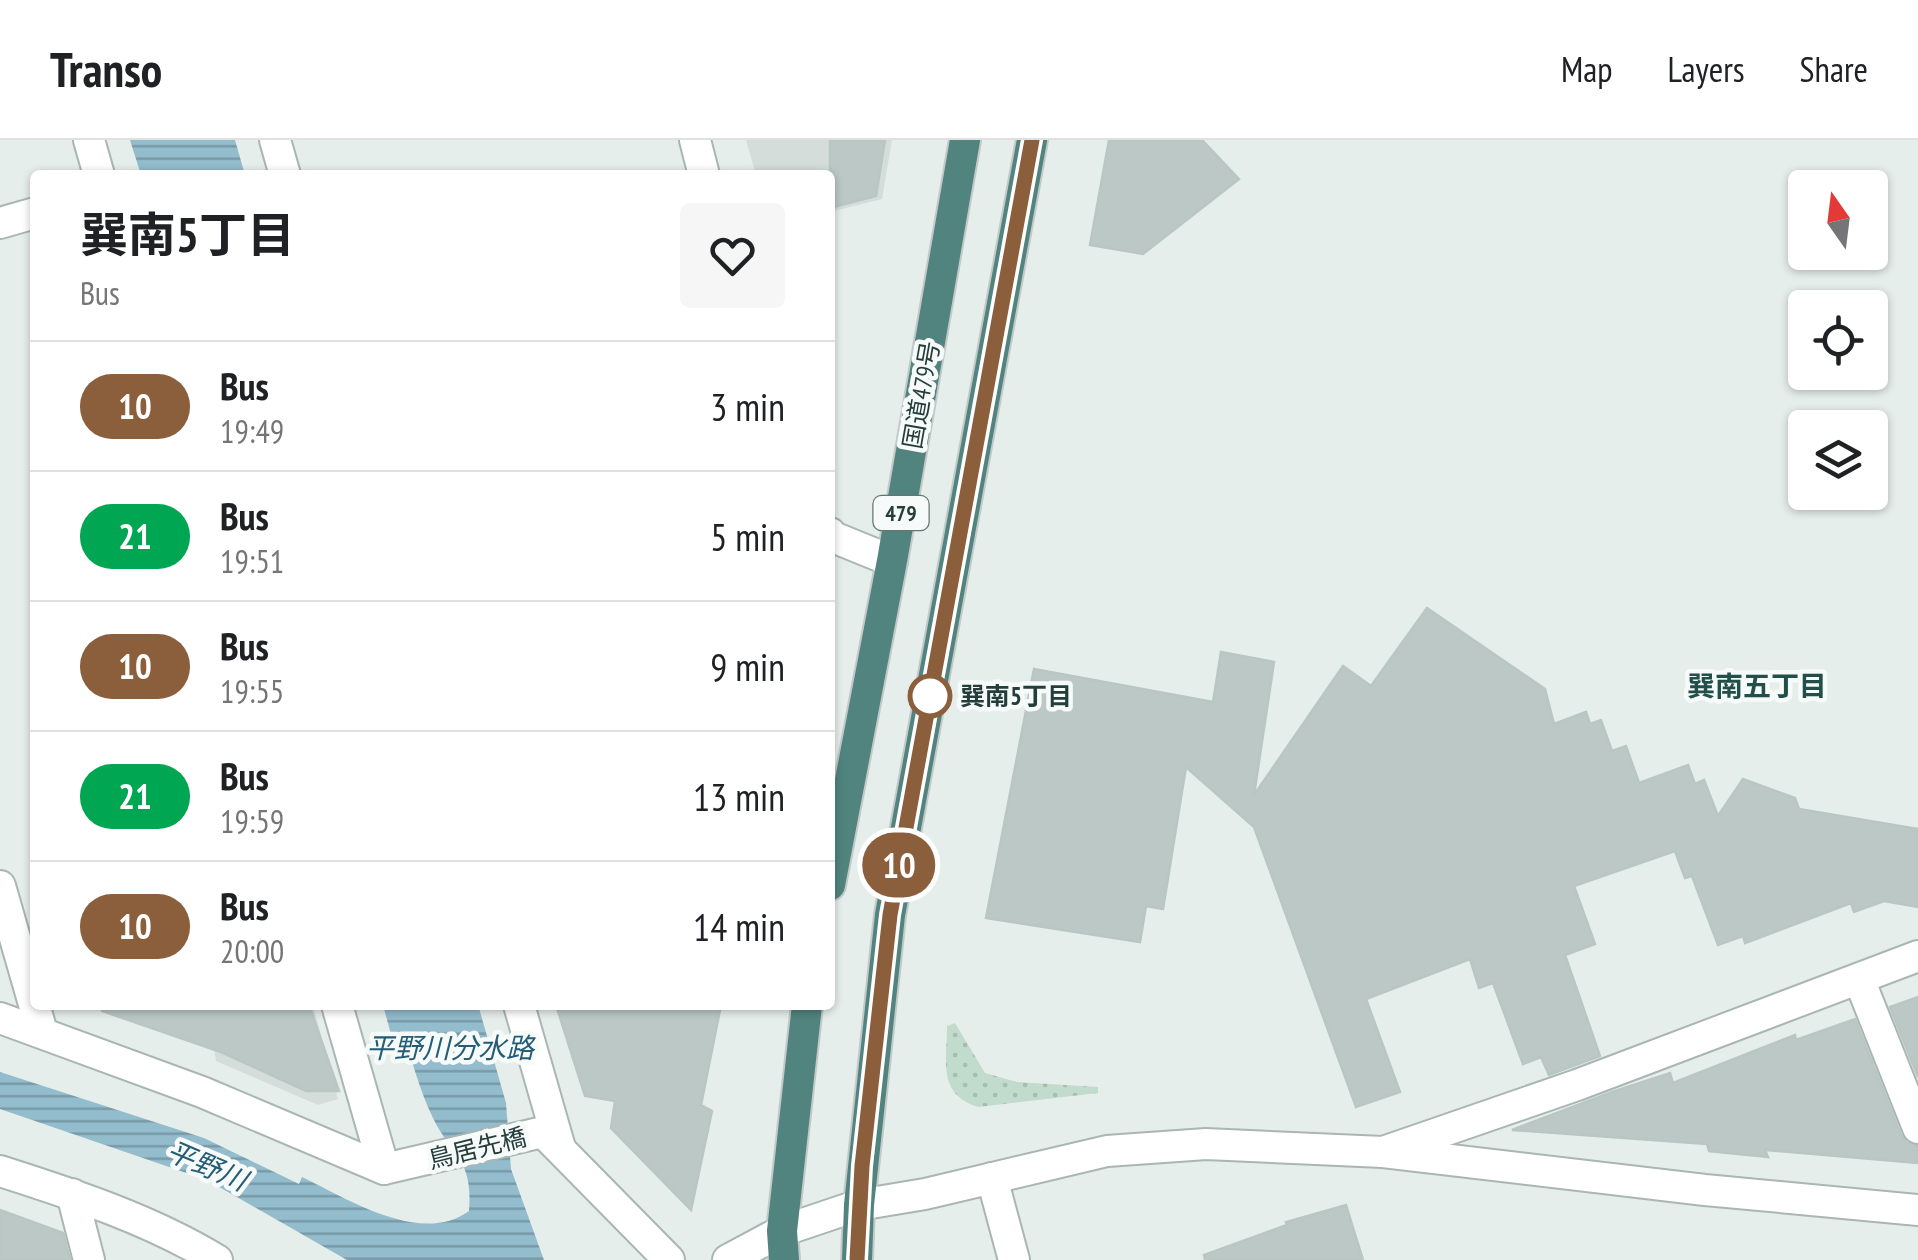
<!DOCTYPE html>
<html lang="en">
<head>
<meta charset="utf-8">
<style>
  :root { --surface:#fff; --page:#f6f6f6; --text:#202124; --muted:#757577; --line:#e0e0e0 }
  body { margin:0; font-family:"PT Sans Narrow","Noto Sans JP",sans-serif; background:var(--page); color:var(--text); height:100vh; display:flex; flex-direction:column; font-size:38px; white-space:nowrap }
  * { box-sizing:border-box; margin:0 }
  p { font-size:32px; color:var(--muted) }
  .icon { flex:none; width:55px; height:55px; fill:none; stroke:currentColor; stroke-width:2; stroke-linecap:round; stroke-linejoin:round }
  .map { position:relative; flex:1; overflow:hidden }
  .details { position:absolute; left:30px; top:30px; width:805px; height:840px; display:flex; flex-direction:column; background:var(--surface); border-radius:10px; box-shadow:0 2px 8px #0004 }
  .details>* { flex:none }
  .badge { padding:0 20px; border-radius:32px; font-size:35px; line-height:65px }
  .needle { width:65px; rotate:346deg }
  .controls { position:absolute; left:1788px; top:30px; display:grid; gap:20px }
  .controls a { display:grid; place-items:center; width:100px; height:100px; border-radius:10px; background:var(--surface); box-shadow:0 2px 8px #0004; font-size:50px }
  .map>.badge { position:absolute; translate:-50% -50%; box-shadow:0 0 0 5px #fff }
  .round { display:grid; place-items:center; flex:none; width:105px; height:105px; border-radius:10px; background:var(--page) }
  .head { display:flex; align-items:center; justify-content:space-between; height:170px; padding:0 50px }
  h1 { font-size:48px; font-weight:700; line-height:75px }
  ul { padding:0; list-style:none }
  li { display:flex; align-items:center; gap:30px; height:130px; padding:0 50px; border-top:2px solid var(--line) }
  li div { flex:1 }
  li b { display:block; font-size:38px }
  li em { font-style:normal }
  li .badge { min-width:110px; font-weight:700; text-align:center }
  header { display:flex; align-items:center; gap:60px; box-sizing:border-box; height:140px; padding:0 50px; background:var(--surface); border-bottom:2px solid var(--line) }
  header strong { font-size:48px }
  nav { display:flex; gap:55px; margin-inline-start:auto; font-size:35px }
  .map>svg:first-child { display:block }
</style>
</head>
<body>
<header>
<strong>Transo</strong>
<nav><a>Map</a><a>Layers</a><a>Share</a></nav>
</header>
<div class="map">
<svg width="1918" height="1120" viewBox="0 0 1918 1120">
  <defs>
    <pattern id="grass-dots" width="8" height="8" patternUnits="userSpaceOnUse" patternTransform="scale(2.5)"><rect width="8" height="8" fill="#c1dccc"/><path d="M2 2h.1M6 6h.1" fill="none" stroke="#a6beb0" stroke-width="1.8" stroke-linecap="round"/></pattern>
    <pattern id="water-rules" width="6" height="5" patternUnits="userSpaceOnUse" patternTransform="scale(2.5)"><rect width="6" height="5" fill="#93bccd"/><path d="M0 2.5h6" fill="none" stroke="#789aa8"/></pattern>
  </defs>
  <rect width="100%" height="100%" fill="#e6eeeb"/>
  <g fill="#d4ddda">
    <path d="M 746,0 L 892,0 L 882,59 L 830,72 L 830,35 L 756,35 Z"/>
    <path d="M 208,865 L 313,865 L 338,959 L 318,965 L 216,921 Z"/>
  </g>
  <path fill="url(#grass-dots)" d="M 955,883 L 985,933 L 1017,942 L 1098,947 L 1098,953 L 978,967 C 937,954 947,922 947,886 Z"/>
  <g fill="url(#water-rules)">
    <path d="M 130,0 L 235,0 L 245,35 L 141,35 Z"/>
    <path d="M 383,865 L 489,865 L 479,868 L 506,963 L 511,1029 L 544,1120 L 347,1120 L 207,1040 L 0,969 L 0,932 L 204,998 L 299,1044 L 302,1037 C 348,1059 421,1106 469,1071 C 473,1018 453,1019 433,978 C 420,952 413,922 403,895 L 392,898 Z"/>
  </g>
  <g fill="#bbc8c5" stroke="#b9c7c3" stroke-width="2.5">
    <path d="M 830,0 L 885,0 L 876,56 L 830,68 Z"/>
    <path d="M 1109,0 L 1202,0 L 1239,39 L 1143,114 L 1090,105 Z"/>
    <path d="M 1427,468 L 1545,549 L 1554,584 L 1586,572 L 1590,584 L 1601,580 L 1612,611 L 1626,606 L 1639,643 L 1688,625 L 1695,644 L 1704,640 L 1718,676 L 1743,639 L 1795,658 L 1799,669 L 1918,689 L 1918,767 L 1884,761 L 1854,772 L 1851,763 L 1745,803 L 1743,796 L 1718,805 L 1692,736 L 1685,738 L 1675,711 L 1574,746 L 1595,804 L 1565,815 L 1600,916 L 1549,935 L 1541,917 L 1523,924 L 1493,843 L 1479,848 L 1470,819 L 1366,859 L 1400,952 L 1356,967 L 1254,687 L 1186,627 L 1163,769 L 1146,766 L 1140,802 L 986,778 L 1034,529 L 1213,562 L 1221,512 L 1274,522 L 1254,655 L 1343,526 L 1371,546 Z"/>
    <path d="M 1918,857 L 1918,937 L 1890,867 Z"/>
    <path d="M 103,865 L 309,865 L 339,951 L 306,951 L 221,912 L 102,871 Z"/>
    <path d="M 556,865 L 721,865 L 701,965 L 712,971 L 691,1070 L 611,988 L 615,961 L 585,956 Z"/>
    <path d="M 1855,879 L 1901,995 L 1907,1003 L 1918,1006 L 1918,1023 L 1765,1010 L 1768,1017 L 1709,1011 L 1707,1004 L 1512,990 L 1612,952 L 1670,933 L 1673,943 L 1795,895 L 1796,900 Z"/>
    <path d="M 1346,1065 L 1363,1120 L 1205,1120 L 1204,1115 L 1287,1085 L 1286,1082 Z"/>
    <path d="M 0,1070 L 63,1093 L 70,1120 L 0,1120 Z"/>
  </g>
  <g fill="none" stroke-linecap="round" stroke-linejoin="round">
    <defs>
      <g id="minor">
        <path d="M 89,0 L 99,35"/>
        <path d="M 275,0 L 285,35"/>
        <path d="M 695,0 L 704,35"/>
        <path d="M 0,83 L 35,73"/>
        <path d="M 830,393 L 833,397 L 892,421"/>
        <path d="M 0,746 L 42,892"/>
        <path d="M 1859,839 L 1918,988"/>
        <path d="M 337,865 L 384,1029"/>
        <path d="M 519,865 L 560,1008"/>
        <path d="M 1383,1012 L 1577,945 L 1918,816"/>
        <path d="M 0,1031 C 75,1055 149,1079 217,1120"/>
        <path d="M 992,1038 L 1014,1120"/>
        <path d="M 72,1054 L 89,1120"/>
      </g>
      <g id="tertiary">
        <path d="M 0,878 L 202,952 L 384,1029 L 543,992 L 669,1120"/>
        <path d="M 728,1120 L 782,1091 L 859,1065 L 925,1054 L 1107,1011 L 1206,1004 L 1383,1012 L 1705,1050 L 1918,1070"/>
      </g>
      <g id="trunk">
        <path d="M 830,745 L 892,421 L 965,0"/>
        <path d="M 784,1120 L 782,1091 L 807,865"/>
        <path d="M 857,1120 L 859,1065 L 890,775 L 1032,0"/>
      </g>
    </defs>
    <use href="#minor" stroke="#a9b6b3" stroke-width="34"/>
    <use href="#tertiary" stroke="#a9b6b3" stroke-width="34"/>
    <use href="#trunk" stroke="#c2c9c8" stroke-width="34"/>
    <use href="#minor" stroke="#fff" stroke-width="30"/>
    <use href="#tertiary" stroke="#fff" stroke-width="30"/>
    <use href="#trunk" stroke="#51847e" stroke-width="30"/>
  </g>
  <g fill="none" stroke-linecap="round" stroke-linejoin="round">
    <defs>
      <path id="line" d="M 857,1120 L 862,1026 L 890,775 L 1032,0"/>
    </defs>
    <use href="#line" stroke="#fff" stroke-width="22"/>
    <use href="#line" stroke="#8b5e3c" stroke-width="15"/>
  </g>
  <circle fill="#fff" stroke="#8b5e3c" stroke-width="5" cx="930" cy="556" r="20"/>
  <g text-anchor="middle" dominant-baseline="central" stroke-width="9" stroke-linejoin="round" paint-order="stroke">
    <rect fill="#f6faf9" stroke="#647674" stroke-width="2.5" x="873.5" y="356" width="55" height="34" rx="8"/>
    <g font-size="22" font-weight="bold" fill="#263e3b">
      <text x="901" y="373">479</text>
    </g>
    <g font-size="25" fill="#263e3b" stroke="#f6faf9">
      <text transform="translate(921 255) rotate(-80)">国道479号</text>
      <text transform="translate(477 1008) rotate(-14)">鳥居先橋</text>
    </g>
    <g font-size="25" font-weight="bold" fill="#263e3b" stroke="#f6faf9" text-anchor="start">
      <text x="960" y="556">巽南5丁目</text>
    </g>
    <g font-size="28" font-weight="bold" fill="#234f4a" stroke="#f6faf9">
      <text x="1757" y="545">巽南五丁目</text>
    </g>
    <g font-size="28" font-style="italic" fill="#255d76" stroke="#f6faf9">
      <text x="450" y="907">平野川分水路</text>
      <text transform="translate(207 1025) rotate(23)">平野川</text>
    </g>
  </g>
</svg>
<div class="controls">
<a><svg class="needle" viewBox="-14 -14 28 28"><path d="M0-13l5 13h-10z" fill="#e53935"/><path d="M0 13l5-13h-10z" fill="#757577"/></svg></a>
<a><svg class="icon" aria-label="locate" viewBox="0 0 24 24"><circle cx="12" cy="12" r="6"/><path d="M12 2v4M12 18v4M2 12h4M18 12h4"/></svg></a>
<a><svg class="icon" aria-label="layers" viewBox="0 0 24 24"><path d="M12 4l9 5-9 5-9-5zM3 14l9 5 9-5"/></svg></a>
</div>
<b class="badge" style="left:899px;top:725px;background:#8b5e3c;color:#fff">10</b>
<section class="details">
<div class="head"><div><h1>巽南5丁目</h1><p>Bus</p></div><a class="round"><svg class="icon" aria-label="heart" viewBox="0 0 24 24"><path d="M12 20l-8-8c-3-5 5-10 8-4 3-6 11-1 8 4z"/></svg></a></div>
<ul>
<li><span class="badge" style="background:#8b5e3c;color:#fff">10</span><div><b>Bus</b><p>19:49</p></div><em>3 min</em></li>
<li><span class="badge" style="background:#00a651;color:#fff">21</span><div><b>Bus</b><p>19:51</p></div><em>5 min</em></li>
<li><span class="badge" style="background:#8b5e3c;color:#fff">10</span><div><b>Bus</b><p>19:55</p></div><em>9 min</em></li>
<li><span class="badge" style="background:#00a651;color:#fff">21</span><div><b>Bus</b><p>19:59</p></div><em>13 min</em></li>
<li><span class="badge" style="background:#8b5e3c;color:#fff">10</span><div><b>Bus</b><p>20:00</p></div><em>14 min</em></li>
</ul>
</section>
</div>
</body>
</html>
